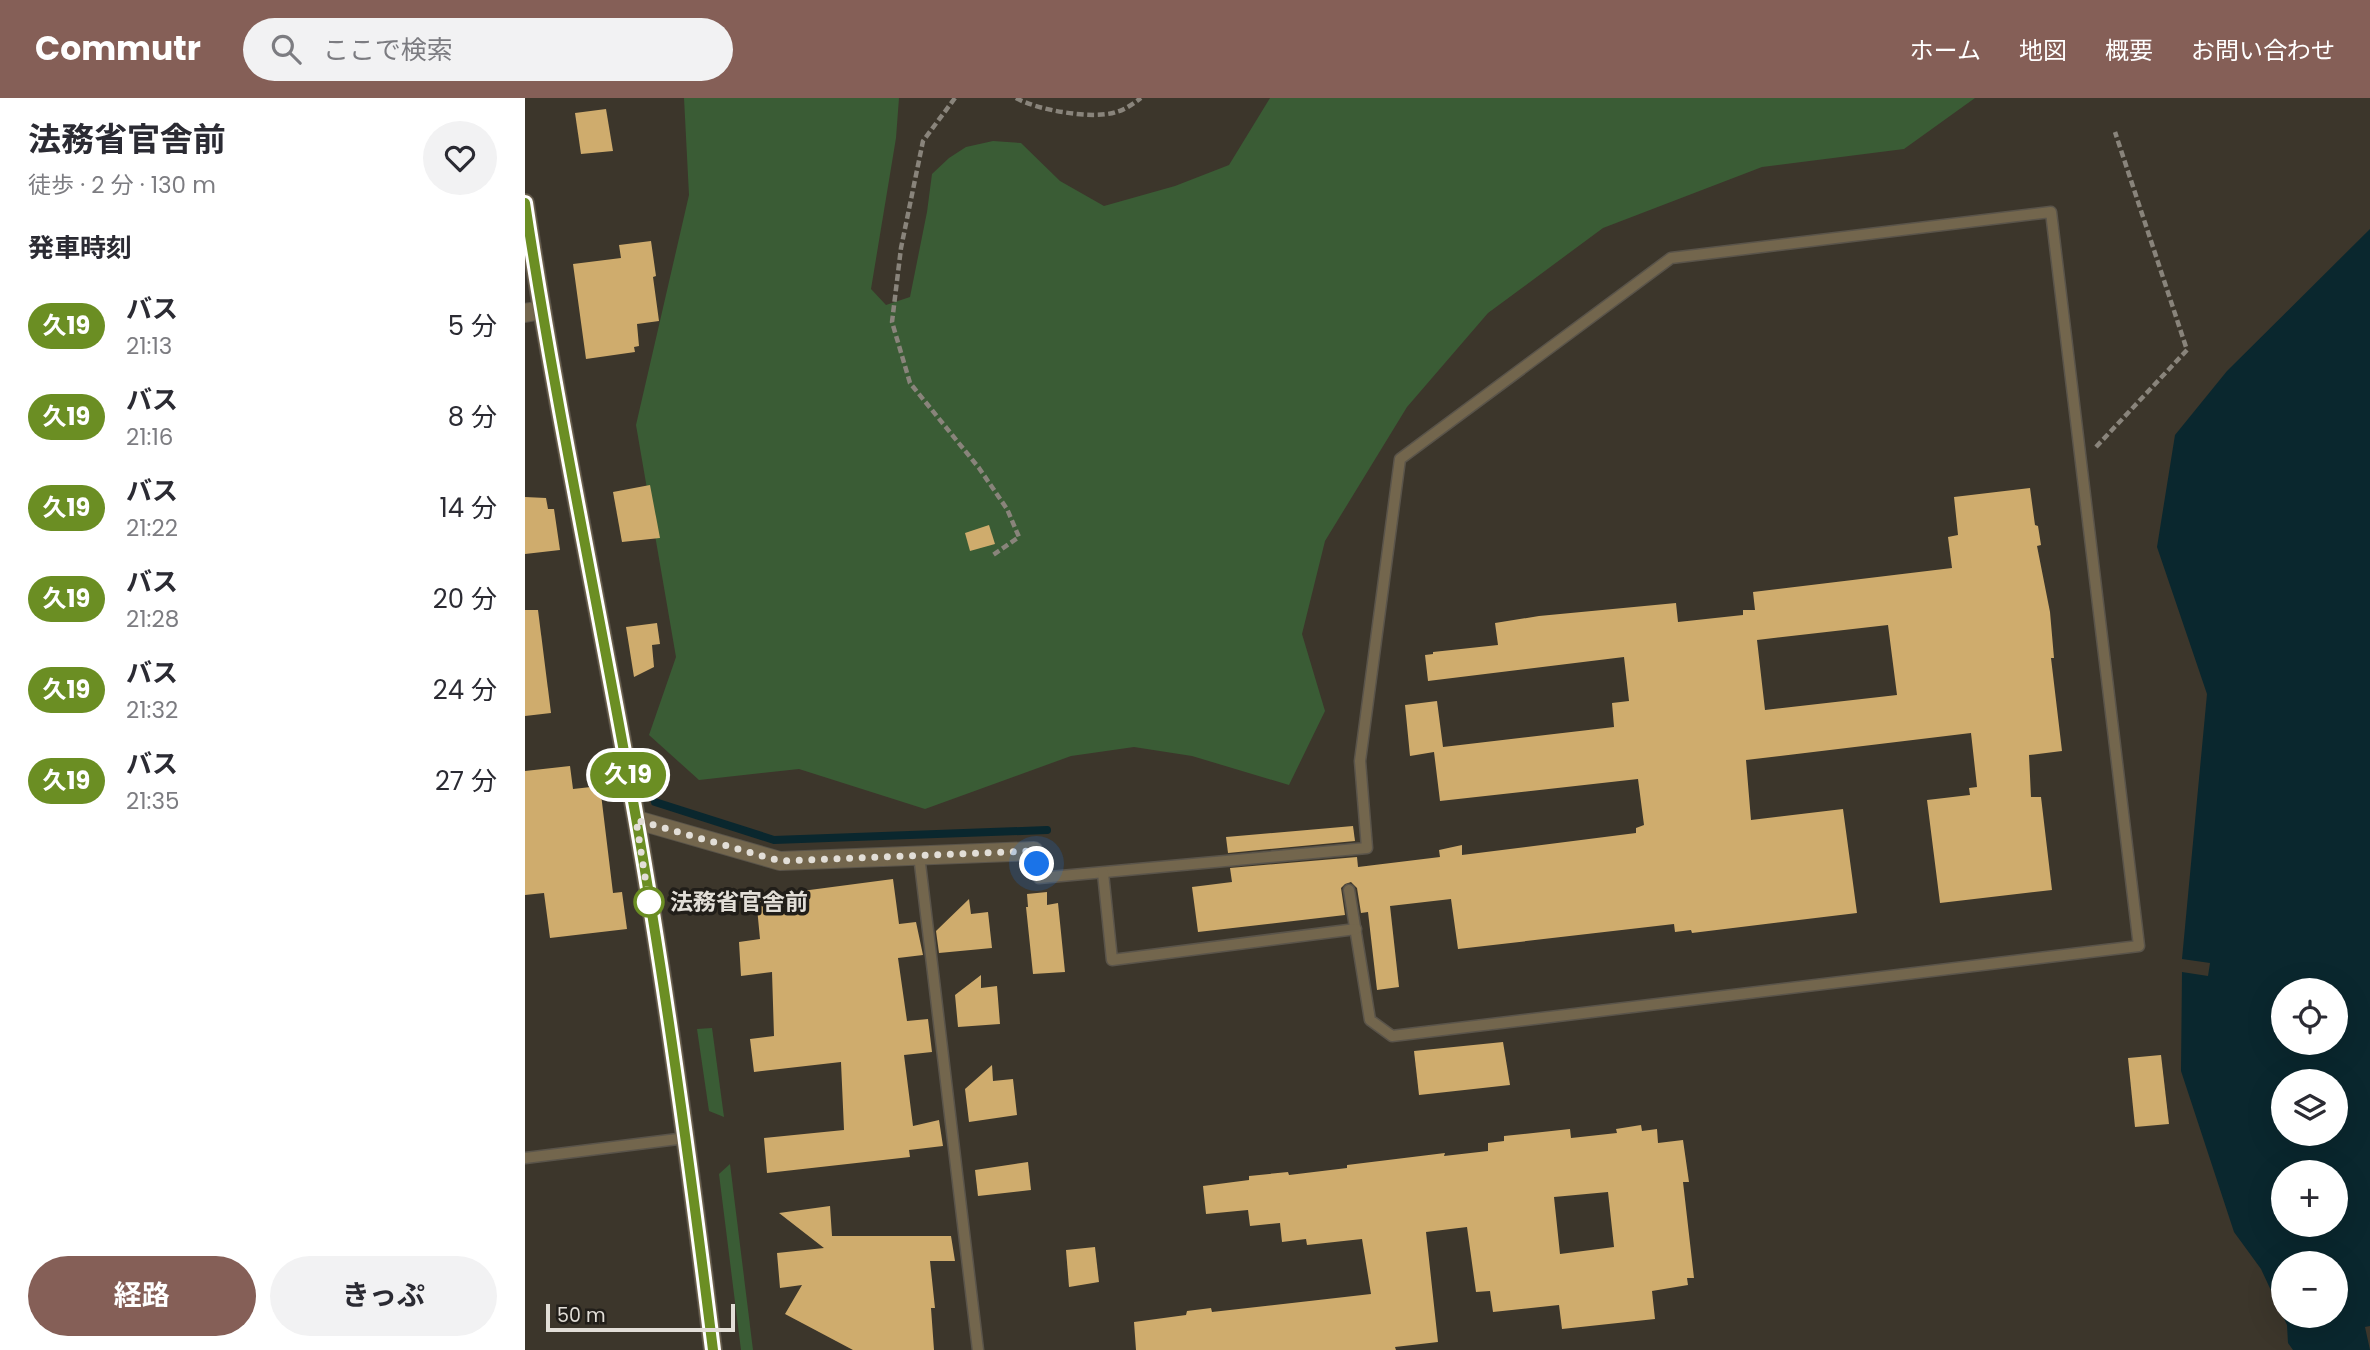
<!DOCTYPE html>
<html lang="ja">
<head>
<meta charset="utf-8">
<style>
  :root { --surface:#fff; --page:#f2f2f3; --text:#2b2b33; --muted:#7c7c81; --accent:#855f57 }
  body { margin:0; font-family:Poppins,"Noto Sans JP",sans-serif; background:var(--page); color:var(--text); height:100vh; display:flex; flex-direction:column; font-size:26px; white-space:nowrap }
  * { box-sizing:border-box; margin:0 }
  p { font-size:23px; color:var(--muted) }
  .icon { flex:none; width:38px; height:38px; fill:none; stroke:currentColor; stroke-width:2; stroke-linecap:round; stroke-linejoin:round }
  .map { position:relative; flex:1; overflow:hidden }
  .drawer { display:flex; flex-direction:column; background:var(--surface); width:525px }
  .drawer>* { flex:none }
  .badge { padding:0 14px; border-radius:23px; font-size:24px; line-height:46px }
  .fabs { position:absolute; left:1746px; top:880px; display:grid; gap:14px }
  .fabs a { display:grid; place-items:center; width:77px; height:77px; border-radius:50%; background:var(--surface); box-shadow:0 7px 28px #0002; font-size:35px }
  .scale { position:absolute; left:21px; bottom:18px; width:189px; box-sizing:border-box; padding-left:7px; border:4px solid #e2ded7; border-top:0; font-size:19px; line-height:24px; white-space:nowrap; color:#e2ded7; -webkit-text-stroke:5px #211e19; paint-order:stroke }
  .you { position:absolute; width:35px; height:35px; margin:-18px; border:5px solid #fff; border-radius:50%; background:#1a73e8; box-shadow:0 0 0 10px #1a73e833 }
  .map>.badge { position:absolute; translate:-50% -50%; box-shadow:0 0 0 4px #fff }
  h2 { padding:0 28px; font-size:26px; line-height:63px }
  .round { display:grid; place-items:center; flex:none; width:74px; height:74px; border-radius:37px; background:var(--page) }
  .head { display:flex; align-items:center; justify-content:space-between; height:119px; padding:0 28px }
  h1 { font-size:33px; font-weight:700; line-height:52px }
  .cta { display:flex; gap:14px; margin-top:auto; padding:14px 28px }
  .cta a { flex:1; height:80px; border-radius:42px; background:var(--accent); color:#fff; font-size:28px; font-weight:700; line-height:80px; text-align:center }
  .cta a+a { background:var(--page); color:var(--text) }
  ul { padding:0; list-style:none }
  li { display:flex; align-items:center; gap:21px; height:91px; padding:0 28px }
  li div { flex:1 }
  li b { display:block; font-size:26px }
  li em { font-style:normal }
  li .badge { min-width:77px; font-weight:700; text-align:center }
  header { display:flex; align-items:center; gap:42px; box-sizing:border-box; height:98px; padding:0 35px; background:var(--accent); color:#fff }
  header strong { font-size:33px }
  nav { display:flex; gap:38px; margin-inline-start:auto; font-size:24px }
  .search { width:490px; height:63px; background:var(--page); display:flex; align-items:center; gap:18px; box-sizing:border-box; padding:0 24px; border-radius:38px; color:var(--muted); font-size:26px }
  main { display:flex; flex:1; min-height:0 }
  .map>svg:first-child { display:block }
</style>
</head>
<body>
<header>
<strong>Commutr</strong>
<div class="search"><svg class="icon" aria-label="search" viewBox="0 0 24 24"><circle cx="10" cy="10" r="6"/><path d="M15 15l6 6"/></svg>ここで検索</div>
<nav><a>ホーム</a><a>地図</a><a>概要</a><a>お問い合わせ</a></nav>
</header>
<main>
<section class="drawer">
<div class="head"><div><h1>法務省官舎前</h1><p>徒歩 · 2 分 · 130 m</p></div><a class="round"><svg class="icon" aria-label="heart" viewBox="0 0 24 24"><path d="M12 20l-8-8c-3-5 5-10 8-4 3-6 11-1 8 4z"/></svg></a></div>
<h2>発車時刻</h2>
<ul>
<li><span class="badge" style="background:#6b8e23;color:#fff">久19</span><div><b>バス</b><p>21:13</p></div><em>5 分</em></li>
<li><span class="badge" style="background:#6b8e23;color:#fff">久19</span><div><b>バス</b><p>21:16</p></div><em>8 分</em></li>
<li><span class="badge" style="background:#6b8e23;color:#fff">久19</span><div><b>バス</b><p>21:22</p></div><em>14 分</em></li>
<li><span class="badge" style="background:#6b8e23;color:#fff">久19</span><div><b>バス</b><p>21:28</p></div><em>20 分</em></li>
<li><span class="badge" style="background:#6b8e23;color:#fff">久19</span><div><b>バス</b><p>21:32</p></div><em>24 分</em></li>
<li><span class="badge" style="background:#6b8e23;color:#fff">久19</span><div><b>バス</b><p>21:35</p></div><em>27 分</em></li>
</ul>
<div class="cta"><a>経路</a><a>きっぷ</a></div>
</section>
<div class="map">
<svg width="1845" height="1252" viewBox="0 0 1845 1252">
  <rect width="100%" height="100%" fill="#3c362b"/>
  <g fill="#3a5c35">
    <path d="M 159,0 L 374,0 L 371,40 L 346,191 L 361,207 L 385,199 L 402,114 L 407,76 L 424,60 L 441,49 L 468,43 L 496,45 L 535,83 L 579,108 L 650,88 L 704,67 L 745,0 L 1450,0 L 1379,51 L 1237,69 L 1078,130 L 963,215 L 882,309 L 800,443 L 777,536 L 800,613 L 764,687 L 667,658 L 609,649 L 546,658 L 400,711 L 274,671 L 174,682 L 124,637 L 151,559 L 111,327 L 164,97 Z"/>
    <path d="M 187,930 L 199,1019 L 184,1013 L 172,931 Z"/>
    <path d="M 205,1066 L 228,1252 L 216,1252 L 194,1076 Z"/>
  </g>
  <path fill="#0a272e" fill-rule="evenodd" d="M 1845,131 L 1845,1228 L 1840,1229 L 1845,1252 L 1768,1252 L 1763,1245 L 1762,1227 L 1736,1171 L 1709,1134 L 1656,973 L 1657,874 L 1683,878 L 1685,865 L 1657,861 L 1682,596 L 1632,449 L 1650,337 L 1702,273 ZM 1759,892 L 1811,892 L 1811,945 L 1759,945 ZM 1759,984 L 1811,984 L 1811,1036 L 1759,1036 ZM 1759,1074 L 1811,1074 L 1811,1127 L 1759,1127 ZM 1759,1166 L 1811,1166 L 1811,1218 L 1759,1218 Z"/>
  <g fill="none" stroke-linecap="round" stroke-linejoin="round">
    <path stroke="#0a272e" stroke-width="8" d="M 130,704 L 249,742 L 522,732"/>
  </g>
  <g fill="#cfac6d" fill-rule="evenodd">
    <path d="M 81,11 L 88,53 L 56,56 L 50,15 Z"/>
    <path d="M 126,143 L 131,178 L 128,179 L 134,223 L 112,226 L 114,248 L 109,249 L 110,254 L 61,261 L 48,166 L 96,160 L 94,147 Z"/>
    <path d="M 125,387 L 135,440 L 97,444 L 88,394 Z"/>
    <path d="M 1505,390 L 1510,427 L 1513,428 L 1516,447 L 1512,448 L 1525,514 L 1529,560 L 1526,560 L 1537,653 L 1504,657 L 1506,699 L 1516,699 L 1527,792 L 1415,805 L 1402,702 L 1445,697 L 1444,690 L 1452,689 L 1446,635 L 1221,662 L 1226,722 L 1318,711 L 1332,815 L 1167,835 L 1166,832 L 1150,834 L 1149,826 L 933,851 L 926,801 L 865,808 L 874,889 L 852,892 L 843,814 L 836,815 L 832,790 L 826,784 L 820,786 L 816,790 L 820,817 L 673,834 L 667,789 L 707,784 L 705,770 L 832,759 L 833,769 L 915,759 L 914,752 L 937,747 L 937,757 L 1111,735 L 1111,730 L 1119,727 L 1113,681 L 915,703 L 909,654 L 885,658 L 880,607 L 912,603 L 918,649 L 1089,629 L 1087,605 L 1104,603 L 1099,559 L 903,583 L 900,557 L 908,556 L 908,554 L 973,547 L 970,525 L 1014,518 L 1151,505 L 1153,524 L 1218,517 L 1218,512 L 1230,512 L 1228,494 L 1427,470 L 1423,439 L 1433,437 L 1429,399 ZM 1363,527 L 1372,597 L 1240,612 L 1232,542 Z"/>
    <path d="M 0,399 L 21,400 L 23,411 L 29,411 L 35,452 L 0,456 Z"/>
    <path d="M 464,427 L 470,446 L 445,453 L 440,435 Z"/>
    <path d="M 0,512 L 13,512 L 26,615 L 0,618 Z"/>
    <path d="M 132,525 L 135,546 L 127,547 L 129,569 L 109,579 L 101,529 Z"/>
    <path d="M 45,668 L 48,691 L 75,688 L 88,795 L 97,794 L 102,831 L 25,840 L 19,795 L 0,797 L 0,673 Z"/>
    <path d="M 828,728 L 830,743 L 703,755 L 701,739 Z"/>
    <path d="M 368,781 L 374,826 L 391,824 L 398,857 L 373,860 L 382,923 L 403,921 L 407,954 L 379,957 L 388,1028 L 414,1022 L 418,1048 L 384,1052 L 385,1059 L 242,1075 L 239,1040 L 319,1032 L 316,964 L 229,974 L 225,941 L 249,938 L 247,874 L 216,878 L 214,844 L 235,841 L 231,799 Z"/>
    <path d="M 522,794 L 522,807 L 533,805 L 540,874 L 508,876 L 501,809 L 503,809 L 502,796 Z"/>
    <path d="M 444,801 L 446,816 L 463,814 L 467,850 L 414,855 L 411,833 Z"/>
    <path d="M 456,877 L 456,890 L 472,888 L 475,926 L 433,929 L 430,897 Z"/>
    <path d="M 978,944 L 985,987 L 894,997 L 889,953 Z"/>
    <path d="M 1636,957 L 1644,1026 L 1610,1029 L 1603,960 Z"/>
    <path d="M 467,967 L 468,983 L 488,981 L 492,1017 L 444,1024 L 440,991 Z"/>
    <path d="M 1116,1027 L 1117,1033 L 1132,1031 L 1133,1045 L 1158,1042 L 1164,1084 L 1158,1084 L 1169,1180 L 1162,1180 L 1163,1187 L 1127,1193 L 1130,1221 L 1037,1231 L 1034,1207 L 968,1214 L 965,1193 L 951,1194 L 942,1129 L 901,1134 L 913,1244 L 870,1249 L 871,1252 L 611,1252 L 609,1224 L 661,1217 L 662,1213 L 686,1210 L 687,1214 L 846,1196 L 837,1141 L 782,1147 L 781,1141 L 757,1144 L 755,1125 L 725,1128 L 723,1112 L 681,1116 L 678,1088 L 724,1082 L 724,1078 L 763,1074 L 764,1077 L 822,1070 L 822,1067 L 920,1055 L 919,1058 L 963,1053 L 963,1045 L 979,1043 L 979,1038 L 1045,1031 L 1046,1040 L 1092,1035 L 1091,1031 ZM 1083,1094 L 1089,1149 L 1035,1156 L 1029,1099 Z"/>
    <path d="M 503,1064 L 506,1092 L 453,1098 L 450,1072 Z"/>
    <path d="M 305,1108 L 307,1138 L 426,1138 L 430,1163 L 405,1163 L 410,1210 L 406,1210 L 409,1252 L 328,1252 L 260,1216 L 277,1187 L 255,1190 L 252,1155 L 299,1150 L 254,1115 Z"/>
    <path d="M 570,1149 L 574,1184 L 544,1189 L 541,1152 Z"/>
  </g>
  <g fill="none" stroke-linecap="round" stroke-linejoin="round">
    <defs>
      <g id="service">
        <path d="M 509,753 L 514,780 L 842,750 L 835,663 L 875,361 L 1146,160 L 1526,114 L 1614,848 L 867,938 L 845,922 L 824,792"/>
        <path d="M 394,757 L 453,1252"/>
        <path d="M 578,775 L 587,862 L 831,831"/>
        <path d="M 0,1060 L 161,1040"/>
      </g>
      <g id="minor">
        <path d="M 0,215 L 17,212"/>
        <path d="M 112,722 L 255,763 L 509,753"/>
      </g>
      <path id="tertiary" d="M 0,105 C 31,311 75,515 111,720 C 142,896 166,1074 188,1252"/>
    </defs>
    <use href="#service" stroke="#5a544a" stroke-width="13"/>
    <use href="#minor" stroke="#5a544a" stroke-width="20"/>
    <use href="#tertiary" stroke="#5a544a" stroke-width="20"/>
    <g stroke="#89847b" stroke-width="4.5" stroke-dasharray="7 3.5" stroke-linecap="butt">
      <path d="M 430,0 L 398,43 L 376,150 L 367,224 L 385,285 L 454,370 L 482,411 L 494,439 L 468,457"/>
      <path d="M 491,0 C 512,12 568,22 591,14 C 600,12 609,5 616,0"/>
      <path d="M 1571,349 L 1662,252 L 1590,34"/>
    </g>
    <use href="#service" stroke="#73664d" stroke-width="10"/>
    <use href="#minor" stroke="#73664d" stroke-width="18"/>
    <use href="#tertiary" stroke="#73664d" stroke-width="18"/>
  </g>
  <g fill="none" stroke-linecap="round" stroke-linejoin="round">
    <defs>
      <path id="line" d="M 0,105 C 31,311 75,515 111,720 C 142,896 166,1074 188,1252"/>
    </defs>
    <use href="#line" stroke="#fff" stroke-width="16"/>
    <use href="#line" stroke="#6b8e23" stroke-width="10"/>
    <path stroke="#e2ded7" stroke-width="7" stroke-dasharray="0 12.6" d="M 124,804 L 111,722 L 255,763 L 509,753 L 512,766"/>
  </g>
  <circle fill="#fff" stroke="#6b8e23" stroke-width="3.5" cx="124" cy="804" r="14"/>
  <g text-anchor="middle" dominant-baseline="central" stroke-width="7" stroke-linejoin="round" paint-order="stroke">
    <g font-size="23" font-weight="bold" fill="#e2ded7" stroke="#211e19" text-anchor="start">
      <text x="145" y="804">法務省官舎前</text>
    </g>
  </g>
</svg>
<div class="fabs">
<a><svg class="icon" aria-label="locate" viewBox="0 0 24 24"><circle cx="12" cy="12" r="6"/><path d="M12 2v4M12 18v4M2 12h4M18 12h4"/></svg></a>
<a><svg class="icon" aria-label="layers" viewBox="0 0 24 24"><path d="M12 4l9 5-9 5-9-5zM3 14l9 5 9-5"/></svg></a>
<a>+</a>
<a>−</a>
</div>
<div class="scale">50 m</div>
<div class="you" style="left:512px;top:766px"></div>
<b class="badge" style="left:103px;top:677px;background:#6b8e23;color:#fff">久19</b>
</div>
</main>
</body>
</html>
